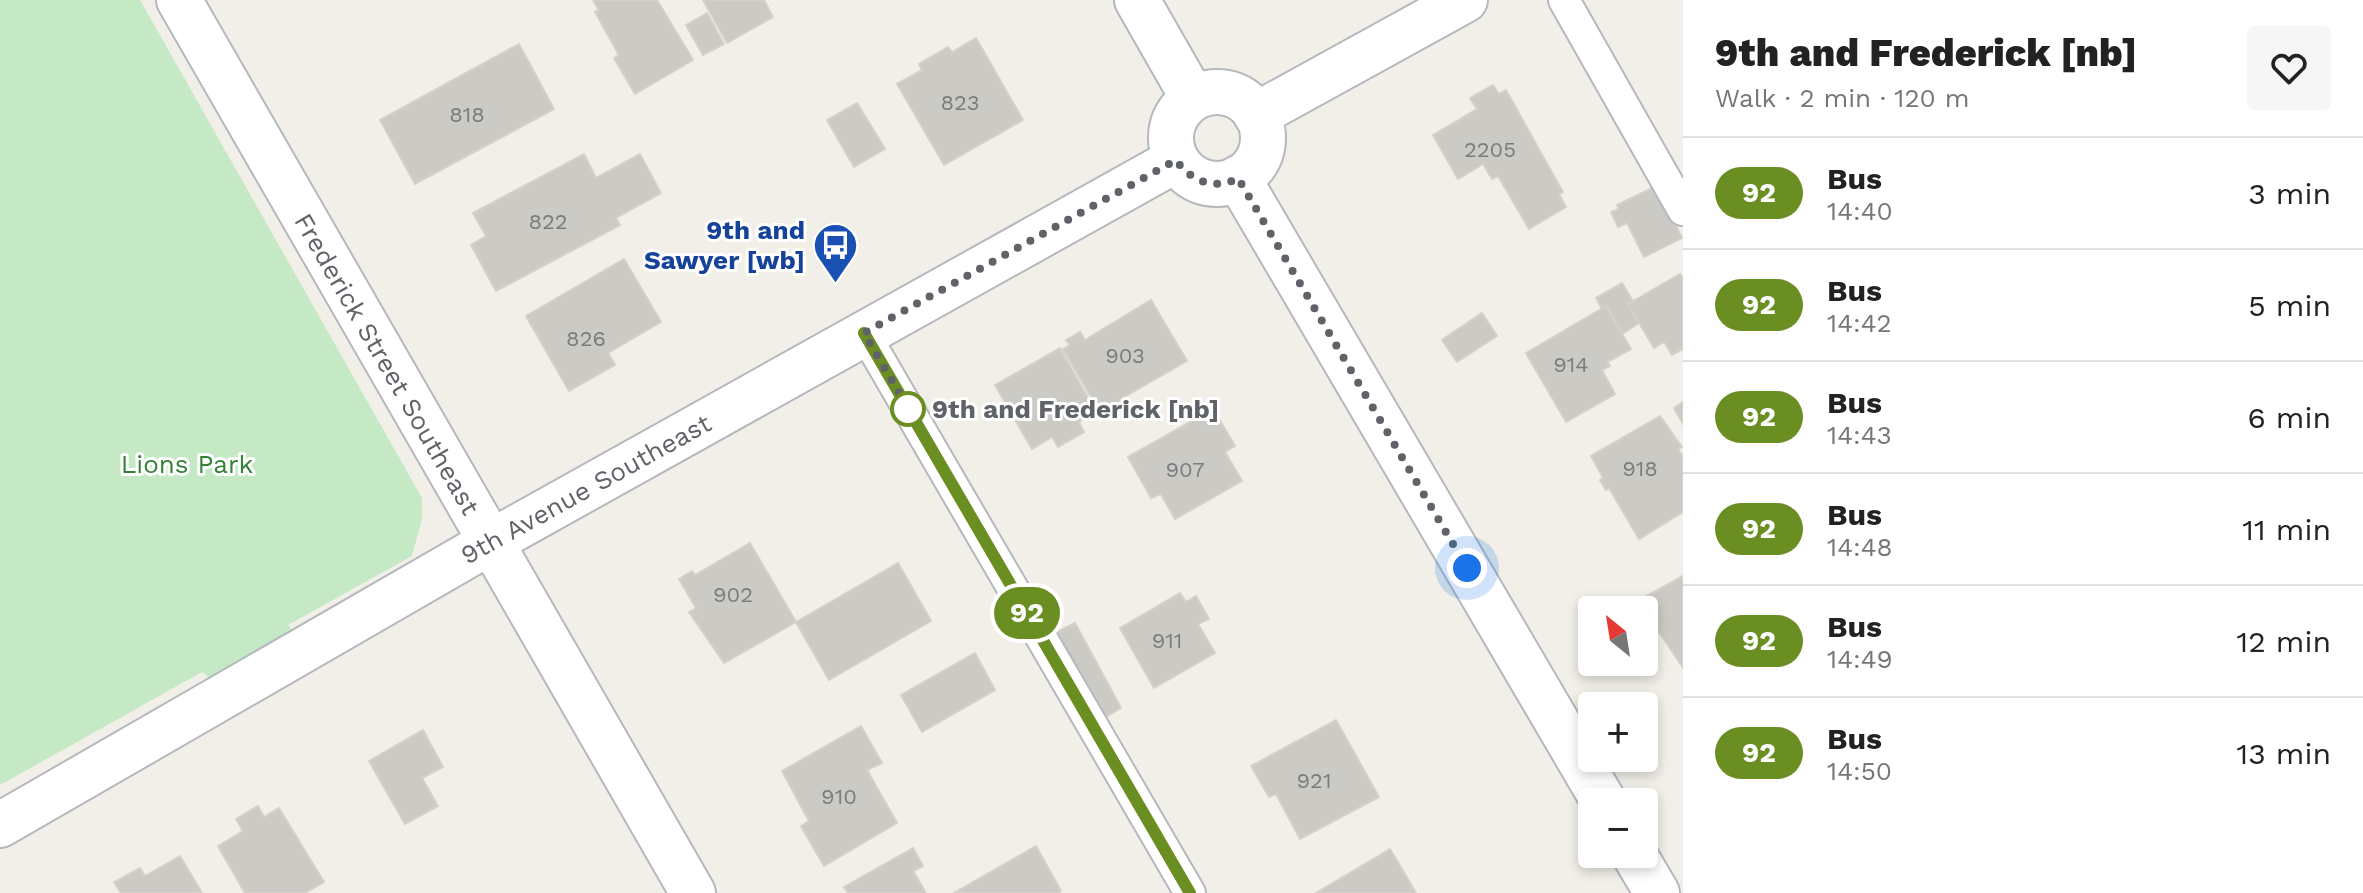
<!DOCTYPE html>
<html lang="en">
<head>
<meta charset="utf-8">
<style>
  :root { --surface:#fff; --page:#f6f6f6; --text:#222; --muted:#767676; --line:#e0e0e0 }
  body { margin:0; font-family:"Work Sans",sans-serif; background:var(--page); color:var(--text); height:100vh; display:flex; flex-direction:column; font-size:30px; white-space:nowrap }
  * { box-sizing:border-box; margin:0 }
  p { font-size:26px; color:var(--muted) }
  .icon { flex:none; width:44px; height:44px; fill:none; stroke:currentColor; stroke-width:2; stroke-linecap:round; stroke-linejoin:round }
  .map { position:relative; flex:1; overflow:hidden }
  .panel { display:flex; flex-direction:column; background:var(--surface); width:680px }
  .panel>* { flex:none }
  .badge { padding:0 16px; border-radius:26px; font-size:28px; line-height:52px }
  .needle { width:52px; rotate:330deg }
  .tools { position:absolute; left:1578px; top:596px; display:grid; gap:16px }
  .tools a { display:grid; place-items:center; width:80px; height:80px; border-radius:8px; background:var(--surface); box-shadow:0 4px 12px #0003; font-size:40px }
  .you { position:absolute; width:40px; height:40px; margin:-20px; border:6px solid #fff; border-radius:50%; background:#1a73e8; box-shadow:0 0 0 12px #1a73e833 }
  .map>.badge { position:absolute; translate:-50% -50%; box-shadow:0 0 0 4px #fff }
  .round { display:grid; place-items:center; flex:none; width:84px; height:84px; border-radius:8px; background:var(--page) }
  .head { display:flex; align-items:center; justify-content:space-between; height:136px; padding:0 32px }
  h1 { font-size:38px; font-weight:800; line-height:60px }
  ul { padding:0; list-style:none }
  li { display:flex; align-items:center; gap:24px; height:112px; padding:0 32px; border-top:2px solid var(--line) }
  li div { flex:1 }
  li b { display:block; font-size:30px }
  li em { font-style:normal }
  li .badge { min-width:88px; font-weight:700; text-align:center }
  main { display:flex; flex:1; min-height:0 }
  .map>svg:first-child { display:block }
</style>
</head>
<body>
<main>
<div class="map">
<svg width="1683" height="893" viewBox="0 0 1683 893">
  <rect width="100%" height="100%" fill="#f1efe8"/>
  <path fill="#c5e8c5" d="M 0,0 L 140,0 L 422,498 L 422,519 L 412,556 L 288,625 L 292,630 L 274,656 L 209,678 L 202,672 L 0,785 Z"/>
  <g fill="#cccac5" stroke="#d6d1c6" stroke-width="2">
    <path d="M 593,0 L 657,0 L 693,60 L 635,94 L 614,58 L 619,55 L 595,12 L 599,10 Z"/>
    <path d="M 703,0 L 764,0 L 773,17 L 727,43 Z"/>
    <path d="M 707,13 L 724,44 L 703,55 L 686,25 Z"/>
    <path d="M 976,38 L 1023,120 L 944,165 L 897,84 L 922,70 L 919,64 L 948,47 L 952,52 Z"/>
    <path d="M 519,44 L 554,109 L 415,184 L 380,120 Z"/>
    <path d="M 1493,85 L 1499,94 L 1506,90 L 1563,192 L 1559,194 L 1566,207 L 1529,229 L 1498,176 L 1492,179 L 1483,164 L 1458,179 L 1433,135 L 1477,109 L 1470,98 Z"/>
    <path d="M 857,103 L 885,149 L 854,167 L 827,120 Z"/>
    <path d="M 584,154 L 596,178 L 640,154 L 661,193 L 616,218 L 620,225 L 496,291 L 471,245 L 486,236 L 473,213 Z"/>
    <path d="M 1656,186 L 1682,238 L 1644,257 L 1627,223 L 1618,227 L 1611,212 L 1619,209 L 1617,205 Z"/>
    <path d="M 624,259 L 661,322 L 608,353 L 615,365 L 569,391 L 526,316 Z"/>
    <path d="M 1680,274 L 1683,279 L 1683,349 L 1672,355 L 1664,342 L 1654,348 L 1628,304 Z"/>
    <path d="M 1622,283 L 1633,301 L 1628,304 L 1639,323 L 1622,334 L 1606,306 L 1602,309 L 1596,298 Z"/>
    <path d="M 1151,300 L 1187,361 L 1119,400 L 1122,405 L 1102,416 L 1063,349 L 1070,345 L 1066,340 L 1080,332 L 1085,340 Z"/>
    <path d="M 1606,306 L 1631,349 L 1607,362 L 1610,366 L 1602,370 L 1615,394 L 1566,422 L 1526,353 Z"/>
    <path d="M 1482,313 L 1497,336 L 1457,362 L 1442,340 Z"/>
    <path d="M 1060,348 L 1096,412 L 1079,422 L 1084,432 L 1058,447 L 1052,437 L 1032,449 L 995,385 Z"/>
    <path d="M 1683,402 L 1683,424 L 1674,408 Z"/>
    <path d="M 1213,409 L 1235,446 L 1225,452 L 1242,481 L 1175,519 L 1161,494 L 1151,498 L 1128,457 Z"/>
    <path d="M 1660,416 L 1682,447 L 1678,449 L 1683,457 L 1683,512 L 1639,539 L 1609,488 L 1606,490 L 1600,480 L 1603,478 L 1591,456 Z"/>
    <path d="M 750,543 L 796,622 L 724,663 L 689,612 L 696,608 L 679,579 L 692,571 L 695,575 Z"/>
    <path d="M 898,563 L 931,621 L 829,680 L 796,622 Z"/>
    <path d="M 1683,576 L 1683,668 L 1659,632 L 1650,636 L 1644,618 L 1651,613 L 1643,598 Z"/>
    <path d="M 1180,593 L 1186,602 L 1196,596 L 1209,619 L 1198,624 L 1215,653 L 1154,688 L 1120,628 Z"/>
    <path d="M 1075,623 L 1121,708 L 1104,718 L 1057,632 Z"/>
    <path d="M 975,653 L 995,690 L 922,732 L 901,695 Z"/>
    <path d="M 1336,720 L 1379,797 L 1300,839 L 1276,794 L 1269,797 L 1251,766 Z"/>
    <path d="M 861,726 L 882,763 L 867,770 L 897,823 L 824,866 L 801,826 L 809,821 L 782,771 Z"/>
    <path d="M 423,730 L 443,767 L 422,778 L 438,806 L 405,824 L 369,761 Z"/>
    <path d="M 258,806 L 264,817 L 279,808 L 324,882 L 305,893 L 245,893 L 218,846 L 243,831 L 236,819 Z"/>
    <path d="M 1036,846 L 1061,891 L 1058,893 L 954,893 Z"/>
    <path d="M 913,848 L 923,866 L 913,871 L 926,893 L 848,893 L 844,887 Z"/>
    <path d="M 1390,849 L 1416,893 L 1316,893 Z"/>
    <path d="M 180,856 L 202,893 L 121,893 L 114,882 L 140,868 L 145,876 Z"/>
  </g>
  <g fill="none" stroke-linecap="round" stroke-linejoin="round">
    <defs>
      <g id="lane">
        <path d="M 1564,0 L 1683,210"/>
        <path d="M 864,333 L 1190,893"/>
      </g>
      <g id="street">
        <path d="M 179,0 L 693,893"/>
        <path d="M 1137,0 L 1193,98"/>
        <circle cx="1217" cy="138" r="46"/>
        <path d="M 1256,115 L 1465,0"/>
        <path d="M 1238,178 L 1604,802"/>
        <path d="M 0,825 L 489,543 L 1176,160"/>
        <path d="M 1634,854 L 1657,893"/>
      </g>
    </defs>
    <use href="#lane" stroke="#b5b8bc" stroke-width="34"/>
    <use href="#street" stroke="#b5b8bc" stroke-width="48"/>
    <use href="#lane" stroke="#fff" stroke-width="30"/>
    <use href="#street" stroke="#fff" stroke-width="44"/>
  </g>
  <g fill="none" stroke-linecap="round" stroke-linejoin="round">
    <defs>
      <path id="line" d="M 864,333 L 1190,893"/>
    </defs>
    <use href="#line" stroke="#fff" stroke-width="18"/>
    <use href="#line" stroke="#6b8e23" stroke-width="12"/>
    <path stroke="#5f6368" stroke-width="8" stroke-dasharray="0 14.4" d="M 908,409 L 911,413 L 864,333 L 1176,160 C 1190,181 1216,191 1238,178 L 1467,568"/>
  </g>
  <defs>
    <symbol id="bus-pin" viewBox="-11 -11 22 30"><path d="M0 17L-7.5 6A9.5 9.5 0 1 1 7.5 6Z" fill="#1a4fb4" stroke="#fff"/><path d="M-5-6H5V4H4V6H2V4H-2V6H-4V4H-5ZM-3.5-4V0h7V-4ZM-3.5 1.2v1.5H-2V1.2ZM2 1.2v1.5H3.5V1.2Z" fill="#fff"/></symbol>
  </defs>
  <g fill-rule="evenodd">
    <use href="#bus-pin" x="810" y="220" width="51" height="69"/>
  </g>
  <circle fill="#fff" stroke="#6b8e23" stroke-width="4" cx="908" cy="409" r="16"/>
  <g text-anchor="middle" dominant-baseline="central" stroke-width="6" stroke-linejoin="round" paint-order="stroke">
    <g font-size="22" fill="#7a7d7f">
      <text x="960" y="102">823</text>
      <text x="467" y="114">818</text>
      <text x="1490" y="149">2205</text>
      <text x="548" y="221">822</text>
      <text x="586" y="338">826</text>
      <text x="1125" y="355">903</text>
      <text x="1571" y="364">914</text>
      <text x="1640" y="468">918</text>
      <text x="1185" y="469">907</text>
      <text x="733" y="594">902</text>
      <text x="1167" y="640">911</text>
      <text x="1314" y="780">921</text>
      <text x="839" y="796">910</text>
    </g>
    <g font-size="26" font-weight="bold" fill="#164399" stroke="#fff" text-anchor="end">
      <text x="805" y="230">9th and<tspan x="805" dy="30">Sawyer [wb]</tspan></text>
    </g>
    <g font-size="26" fill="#5f6368" stroke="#fff">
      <text transform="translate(387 364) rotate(60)">Frederick Street Southeast</text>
      <text transform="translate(586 489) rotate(-29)">9th Avenue Southeast</text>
    </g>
    <g font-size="26" font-weight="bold" fill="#5f6368" stroke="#fff" text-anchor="start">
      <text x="932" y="409">9th and Frederick [nb]</text>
    </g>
    <g font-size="26" fill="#348238" stroke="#fff">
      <text x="187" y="464">Lions Park</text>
    </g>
  </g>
</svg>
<div class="tools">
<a><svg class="needle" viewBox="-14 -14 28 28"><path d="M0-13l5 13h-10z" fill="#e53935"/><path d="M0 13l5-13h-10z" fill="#767676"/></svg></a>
<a>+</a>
<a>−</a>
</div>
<div class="you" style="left:1467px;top:568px"></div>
<b class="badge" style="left:1027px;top:613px;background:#6b8e23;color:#fff">92</b>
</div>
<section class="panel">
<div class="head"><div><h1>9th and Frederick [nb]</h1><p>Walk · 2 min · 120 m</p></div><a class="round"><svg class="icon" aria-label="heart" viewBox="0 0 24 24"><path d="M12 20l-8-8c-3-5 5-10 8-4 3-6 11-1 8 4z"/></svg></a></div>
<ul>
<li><span class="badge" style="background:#6b8e23;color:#fff">92</span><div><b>Bus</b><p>14:40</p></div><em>3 min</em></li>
<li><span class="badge" style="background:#6b8e23;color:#fff">92</span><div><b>Bus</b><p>14:42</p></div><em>5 min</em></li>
<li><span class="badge" style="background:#6b8e23;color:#fff">92</span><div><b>Bus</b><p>14:43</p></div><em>6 min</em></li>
<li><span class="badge" style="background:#6b8e23;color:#fff">92</span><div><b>Bus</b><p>14:48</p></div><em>11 min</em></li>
<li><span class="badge" style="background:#6b8e23;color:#fff">92</span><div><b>Bus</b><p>14:49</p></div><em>12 min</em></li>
<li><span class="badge" style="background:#6b8e23;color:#fff">92</span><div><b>Bus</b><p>14:50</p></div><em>13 min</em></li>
</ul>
</section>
</main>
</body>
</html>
